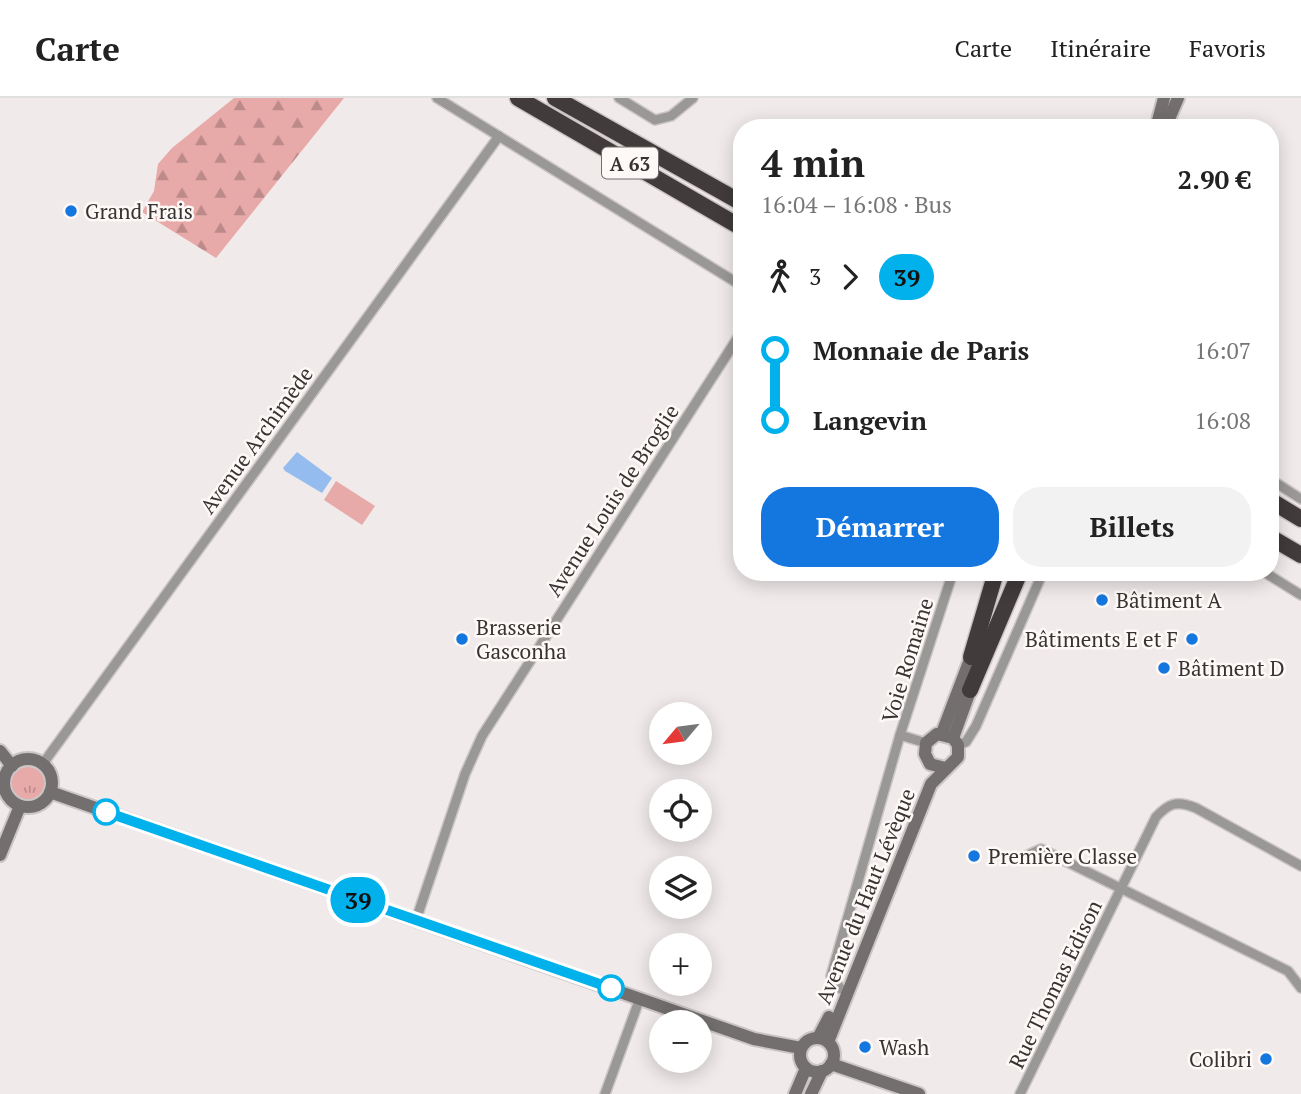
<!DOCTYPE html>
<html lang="fr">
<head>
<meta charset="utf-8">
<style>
  :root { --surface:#fff; --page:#f2f2f2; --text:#222; --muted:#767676; --line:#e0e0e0; --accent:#1476df }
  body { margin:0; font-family:"PT Serif",serif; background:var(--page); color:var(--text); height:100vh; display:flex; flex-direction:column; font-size:26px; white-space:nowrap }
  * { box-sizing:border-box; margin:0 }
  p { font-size:23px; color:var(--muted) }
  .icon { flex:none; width:38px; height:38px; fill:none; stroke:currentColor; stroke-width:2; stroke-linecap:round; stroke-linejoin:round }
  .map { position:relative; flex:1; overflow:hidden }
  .side { position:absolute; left:733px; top:21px; width:546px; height:462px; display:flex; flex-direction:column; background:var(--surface); border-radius:28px; box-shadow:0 4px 18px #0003 }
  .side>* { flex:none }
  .badge { padding:0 14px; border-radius:23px; font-size:24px; line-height:46px }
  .needle { width:46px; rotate:241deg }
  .fabs { position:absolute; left:649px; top:604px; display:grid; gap:14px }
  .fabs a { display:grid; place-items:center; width:63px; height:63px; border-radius:50%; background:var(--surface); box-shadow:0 4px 18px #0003; font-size:35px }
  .map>.badge { position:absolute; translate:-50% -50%; box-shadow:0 0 0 4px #fff }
  .legs { display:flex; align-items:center; gap:10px; height:77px; padding:0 28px; font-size:23px }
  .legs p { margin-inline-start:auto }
  .overview { display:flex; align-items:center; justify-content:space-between; height:119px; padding:0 28px }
  h1 { font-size:38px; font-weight:700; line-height:52px }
  .button { display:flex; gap:14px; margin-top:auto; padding:14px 28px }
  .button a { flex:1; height:80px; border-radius:28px; background:var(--accent); color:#fff; font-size:28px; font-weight:700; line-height:80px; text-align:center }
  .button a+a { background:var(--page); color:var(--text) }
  ul { padding:0 28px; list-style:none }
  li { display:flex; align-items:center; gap:24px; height:70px; font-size:26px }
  li i { display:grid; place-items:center; width:10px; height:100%; margin:0 9px; background:currentColor }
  li i::after { content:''; width:18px; height:18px; margin:-9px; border:5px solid; border-radius:50%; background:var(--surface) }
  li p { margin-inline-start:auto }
  li:first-child i { background:linear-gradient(#0000 50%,currentColor 0) }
  li:last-child i { background:linear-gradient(currentColor 50%,#0000 0) }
  header { display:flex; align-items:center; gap:42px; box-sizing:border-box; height:98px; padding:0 35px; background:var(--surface); border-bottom:2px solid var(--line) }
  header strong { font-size:33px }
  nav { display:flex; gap:38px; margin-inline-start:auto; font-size:24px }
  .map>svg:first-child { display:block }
</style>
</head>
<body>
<header>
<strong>Carte</strong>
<nav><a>Carte</a><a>Itinéraire</a><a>Favoris</a></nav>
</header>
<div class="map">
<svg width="1301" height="996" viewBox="0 0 1301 996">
  <defs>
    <pattern id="grass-tufts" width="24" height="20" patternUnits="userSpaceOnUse" patternTransform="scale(1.75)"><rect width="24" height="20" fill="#e8a9a9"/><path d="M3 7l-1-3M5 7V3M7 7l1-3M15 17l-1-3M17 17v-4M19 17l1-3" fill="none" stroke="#bd8a8a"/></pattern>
    <pattern id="forest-firs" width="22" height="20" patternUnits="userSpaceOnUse" patternTransform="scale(1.75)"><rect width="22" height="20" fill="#e8a9a9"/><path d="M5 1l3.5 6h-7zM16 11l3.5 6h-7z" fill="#bd8a8a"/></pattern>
  </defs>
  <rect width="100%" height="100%" fill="#f1eaea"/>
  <circle fill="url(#grass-tufts)" cx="28" cy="686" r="17"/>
  <path fill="url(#forest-firs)" d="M 234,0 L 344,0 L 216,160 L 142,114 L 154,93 L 158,66 L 172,50 Z"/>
  <path fill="#e8a9a9" d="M 336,383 L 375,408 L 362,427 L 324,402 Z"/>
  <path fill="#95bcef" d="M 297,354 L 332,380 L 322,395 L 285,373 L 283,370 Z"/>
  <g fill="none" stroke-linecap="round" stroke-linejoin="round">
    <defs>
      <g id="street">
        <path d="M 437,0 L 742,188"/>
        <path d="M 619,0 L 655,22 L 671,18 L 693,0"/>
        <path d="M 1270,381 L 1301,401"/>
        <path d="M 1264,474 L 1301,497"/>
        <path d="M 926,645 L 900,637 L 953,474"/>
        <path d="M 958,647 L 966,644 L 976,628 L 1043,474"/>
        <path d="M 42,667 L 499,38"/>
        <path d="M 1026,758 L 1041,751 L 1288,873 L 1301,890"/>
        <path d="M 416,822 L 465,676 L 482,638 L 742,233"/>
        <path d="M 841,891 L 831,878 L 900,637"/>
        <path d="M 605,996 L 640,900"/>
        <path d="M 1020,996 L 1156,719 C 1169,705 1177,702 1196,710 L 1301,768"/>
      </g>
      <g id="secondary">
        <path d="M 1156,30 L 1164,0"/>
        <path d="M 1165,30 L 1178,0"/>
        <path d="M 942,635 L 974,551"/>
        <path d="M 953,640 L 973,585"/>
        <path d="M 0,653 L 12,668"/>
        <circle cx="28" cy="685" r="24"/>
        <path d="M 50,694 L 754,941 L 801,950"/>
        <path d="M 0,757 L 20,708"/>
        <path d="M 818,940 L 829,919"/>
        <circle cx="817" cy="957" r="17"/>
        <path d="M 828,944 L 931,686 L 958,659 L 958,647 L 953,640 L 937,636 L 926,645 L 925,656 L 930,666 L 945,670"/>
        <path d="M 831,966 L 919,996"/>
        <path d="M 795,996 L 806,970"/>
        <path d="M 811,996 L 822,973"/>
      </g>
      <g id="highway">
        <path d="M 518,0 L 742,130"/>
        <path d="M 555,0 L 742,105"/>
        <path d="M 1270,402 L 1301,421"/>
        <path d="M 1270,439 L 1301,457"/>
        <path d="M 971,559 L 996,474"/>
        <path d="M 970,592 L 1020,474"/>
      </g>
    </defs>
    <use href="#street" stroke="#ccc5c5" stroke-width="12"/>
    <use href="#secondary" stroke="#ccc5c5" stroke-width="16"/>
    <use href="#highway" stroke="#ccc5c5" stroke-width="19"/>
    <use href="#street" stroke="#9a9897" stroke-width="9"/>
    <use href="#secondary" stroke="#736f6f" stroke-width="12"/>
    <use href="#highway" stroke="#413b3b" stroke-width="16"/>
  </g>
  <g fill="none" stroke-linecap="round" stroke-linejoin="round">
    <defs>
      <path id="line-1" d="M 106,714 L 611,890"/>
    </defs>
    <use href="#line-1" stroke="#fff" stroke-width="16"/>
    <use href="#line-1" stroke="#00b1eb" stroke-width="10"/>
  </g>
  <g fill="#1476df" stroke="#fef8f7" stroke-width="2.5">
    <circle cx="71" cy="113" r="7"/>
    <circle cx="1102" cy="502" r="7"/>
    <circle cx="462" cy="541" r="7"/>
    <circle cx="1192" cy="541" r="7"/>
    <circle cx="1164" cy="570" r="7"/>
    <circle cx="974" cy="758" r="7"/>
    <circle cx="865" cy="949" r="7"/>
    <circle cx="1266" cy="961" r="7"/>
  </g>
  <g fill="#fff" stroke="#00b1eb" stroke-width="3.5">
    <circle cx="106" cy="714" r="12"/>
    <circle cx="611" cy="890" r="12"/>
  </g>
  <g text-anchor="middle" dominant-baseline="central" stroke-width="5" stroke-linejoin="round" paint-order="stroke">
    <rect fill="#fef8f7" stroke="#726e6e" stroke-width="2" x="602" y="49.5" width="56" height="31" rx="5"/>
    <g font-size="19" font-weight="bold" fill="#363333">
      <text x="630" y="65">A 63</text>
    </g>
    <g font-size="21" fill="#363333" stroke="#fef8f7" text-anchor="start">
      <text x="85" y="113">Grand Frais</text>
      <text x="1116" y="502">Bâtiment A</text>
      <text x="476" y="529">Brasserie<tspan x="476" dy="24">Gasconha</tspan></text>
      <text x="1178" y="541" text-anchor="end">Bâtiments E et F</text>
      <text x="1178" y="570">Bâtiment D</text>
      <text x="988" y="758">Première Classe</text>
      <text x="879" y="949">Wash</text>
      <text x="1252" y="961" text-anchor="end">Colibri</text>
    </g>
    <g font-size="21" fill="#363333" stroke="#fef8f7">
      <text transform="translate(256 342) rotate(-54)">Avenue Archimède</text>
      <text transform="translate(612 402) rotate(-57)">Avenue Louis de Broglie</text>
      <text transform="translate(907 562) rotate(-73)">Voie Romaine</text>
      <text transform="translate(865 798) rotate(-68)">Avenue du Haut Lévèque</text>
      <text transform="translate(1055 886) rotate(-64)">Rue Thomas Edison</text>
    </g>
  </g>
</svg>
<div class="fabs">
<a><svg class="needle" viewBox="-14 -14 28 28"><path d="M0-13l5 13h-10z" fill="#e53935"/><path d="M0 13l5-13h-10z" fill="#767676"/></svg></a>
<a><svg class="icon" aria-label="locate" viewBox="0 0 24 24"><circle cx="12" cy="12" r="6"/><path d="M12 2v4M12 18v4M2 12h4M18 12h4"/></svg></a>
<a><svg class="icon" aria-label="layers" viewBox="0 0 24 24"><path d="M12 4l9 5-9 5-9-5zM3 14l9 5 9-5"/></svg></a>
<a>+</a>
<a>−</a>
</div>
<b class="badge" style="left:358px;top:802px;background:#00b1eb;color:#111">39</b>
<section class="side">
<div class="overview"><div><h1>4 min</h1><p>16:04 – 16:08 · Bus</p></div><b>2.90 €</b></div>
<div class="legs"><svg class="icon" aria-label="walk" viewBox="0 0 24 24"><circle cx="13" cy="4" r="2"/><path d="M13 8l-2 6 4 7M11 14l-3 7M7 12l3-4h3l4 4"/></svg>3<svg class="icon" aria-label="forward" viewBox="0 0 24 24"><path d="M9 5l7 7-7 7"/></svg><b class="badge" style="background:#00b1eb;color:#111">39</b></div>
<ul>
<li><i style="color:#00b1eb"></i><b>Monnaie de Paris</b><p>16:07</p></li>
<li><i style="color:#00b1eb"></i><b>Langevin</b><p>16:08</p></li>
</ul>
<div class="button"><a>Démarrer</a><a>Billets</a></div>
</section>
</div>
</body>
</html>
